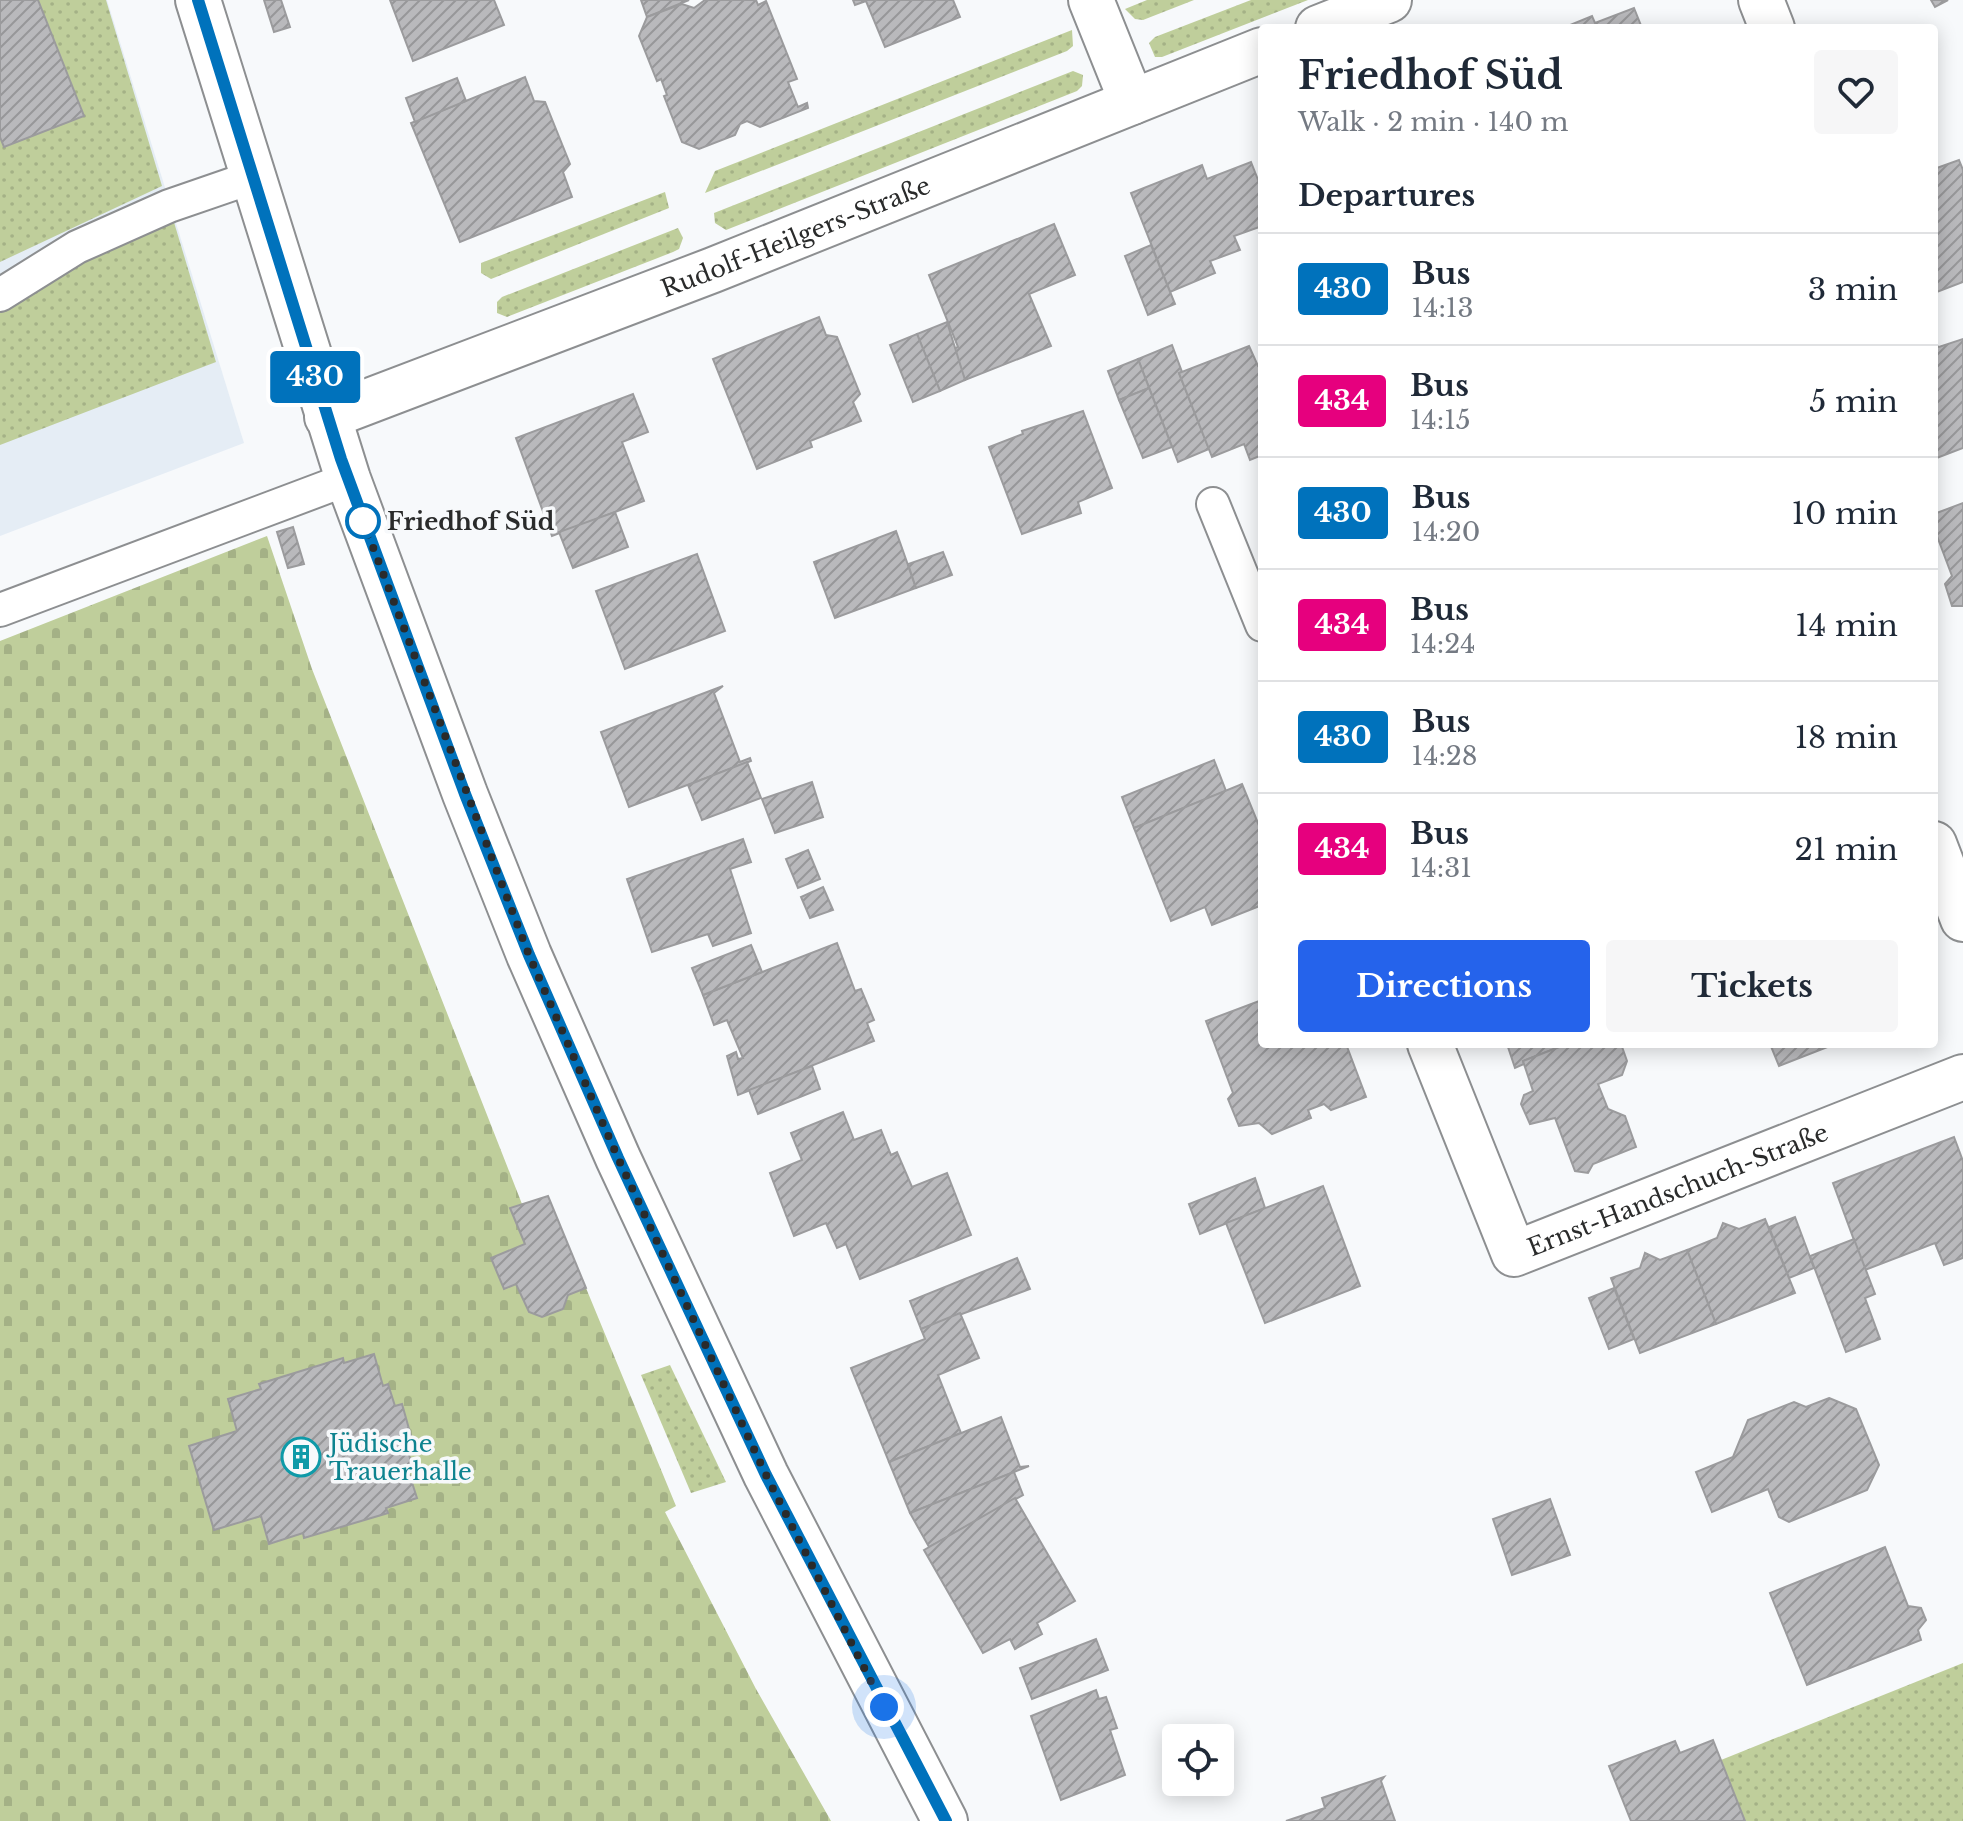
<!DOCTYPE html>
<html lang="en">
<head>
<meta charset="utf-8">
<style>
  :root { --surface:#fff; --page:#f6f6f7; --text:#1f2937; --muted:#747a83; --line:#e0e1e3; --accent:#2563eb }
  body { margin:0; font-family:"Libre Baskerville",serif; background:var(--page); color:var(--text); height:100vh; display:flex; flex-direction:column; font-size:30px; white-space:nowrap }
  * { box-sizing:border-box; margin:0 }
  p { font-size:26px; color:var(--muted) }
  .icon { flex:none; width:44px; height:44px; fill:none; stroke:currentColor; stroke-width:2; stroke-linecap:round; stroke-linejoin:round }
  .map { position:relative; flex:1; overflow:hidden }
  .details { position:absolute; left:1258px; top:24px; width:680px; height:1024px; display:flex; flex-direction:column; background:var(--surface); border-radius:8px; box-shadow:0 4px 20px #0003 }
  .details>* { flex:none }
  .badge { padding:0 16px; border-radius:6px; font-size:28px; line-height:52px }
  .buttons { position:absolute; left:1162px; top:1724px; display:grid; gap:16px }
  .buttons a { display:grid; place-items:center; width:72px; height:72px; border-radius:8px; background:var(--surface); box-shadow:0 4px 20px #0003; font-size:40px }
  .you { position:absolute; width:40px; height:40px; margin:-20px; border:6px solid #fff; border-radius:50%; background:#1a73e8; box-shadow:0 0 0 12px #1a73e833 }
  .map>.badge { position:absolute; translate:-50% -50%; box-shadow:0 0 0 4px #fff }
  h2 { padding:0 40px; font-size:30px; line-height:72px }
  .round { display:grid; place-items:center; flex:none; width:84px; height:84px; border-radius:8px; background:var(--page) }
  .summary { display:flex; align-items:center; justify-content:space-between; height:136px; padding:0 40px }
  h1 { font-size:38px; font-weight:700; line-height:60px }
  .primary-button { display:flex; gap:16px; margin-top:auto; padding:16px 40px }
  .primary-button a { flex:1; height:92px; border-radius:8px; background:var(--accent); color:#fff; font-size:32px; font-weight:700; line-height:92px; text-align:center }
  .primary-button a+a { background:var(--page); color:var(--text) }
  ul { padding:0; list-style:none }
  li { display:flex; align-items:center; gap:24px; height:112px; padding:0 40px; border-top:2px solid var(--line) }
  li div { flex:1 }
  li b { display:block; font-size:30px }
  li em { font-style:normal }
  li .badge { min-width:88px; font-weight:700; text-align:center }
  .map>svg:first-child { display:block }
</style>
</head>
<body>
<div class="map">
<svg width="1963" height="1821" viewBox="0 0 1963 1821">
  <defs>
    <pattern id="grass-dots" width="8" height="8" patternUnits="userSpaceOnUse" patternTransform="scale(2)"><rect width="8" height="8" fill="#bfce9b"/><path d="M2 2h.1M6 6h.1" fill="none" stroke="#a4b186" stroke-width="1.8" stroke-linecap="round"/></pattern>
    <pattern id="cemetery-stones" width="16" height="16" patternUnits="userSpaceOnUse" patternTransform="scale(2)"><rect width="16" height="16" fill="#bfce9b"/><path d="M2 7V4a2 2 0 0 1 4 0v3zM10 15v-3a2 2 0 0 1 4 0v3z" fill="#a4b186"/></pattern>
    <pattern id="building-hatch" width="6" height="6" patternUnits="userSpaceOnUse" patternTransform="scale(2)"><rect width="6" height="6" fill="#b9b9bc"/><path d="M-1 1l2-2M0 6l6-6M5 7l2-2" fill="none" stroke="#979799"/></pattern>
  </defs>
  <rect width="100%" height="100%" fill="#f7f9fb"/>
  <path fill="#e5edf5" d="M 0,0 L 107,0 L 244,443 L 0,536 Z"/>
  <g fill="url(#grass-dots)">
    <path d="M 38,0 L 106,0 L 162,186 L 0,262 L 0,137 L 5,147 L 83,116 Z"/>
    <path d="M 1147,0 L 1194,0 L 1143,20 L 1135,19 L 1125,9 Z"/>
    <path d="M 1251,0 L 1308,0 L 1162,57 L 1155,57 L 1149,43 L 1155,37 Z"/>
    <path d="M 1072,30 L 1073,46 L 1067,51 L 705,193 L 715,171 Z"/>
    <path d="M 1073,71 L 1083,75 L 1082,86 L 1077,91 L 726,230 L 715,223 L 714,213 Z"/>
    <path d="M 665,192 L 669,208 L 491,279 L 481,273 L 481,263 Z"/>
    <path d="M 173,219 L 216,362 L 0,445 L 0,312 L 68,268 Z"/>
    <path d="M 678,228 L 683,238 L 679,249 L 673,252 L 507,317 L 497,313 L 497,302 L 502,297 Z"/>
    <path d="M 670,1365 L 726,1482 L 691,1493 L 641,1375 Z"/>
    <path d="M 1963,1663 L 1963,1821 L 1745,1821 L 1721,1760 Z"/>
  </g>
  <path fill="url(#cemetery-stones)" d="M 267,536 L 312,669 L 522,1204 L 548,1196 L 676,1506 L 665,1512 L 756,1689 L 831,1821 L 0,1821 L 0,641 Z"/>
  <g fill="url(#building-hatch)" stroke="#9b9b9d" stroke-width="2">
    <path d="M 0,0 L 38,0 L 84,116 L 4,147 L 0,137 Z"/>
    <path d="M 264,0 L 281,0 L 290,27 L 274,32 Z"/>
    <path d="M 390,0 L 494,0 L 504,25 L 413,61 Z"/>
    <path d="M 641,0 L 689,0 L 647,17 Z"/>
    <path d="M 705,0 L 756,0 L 758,5 L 766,1 L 797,79 L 788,82 L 798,107 L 807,103 L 808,108 L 760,127 L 747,121 L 740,124 L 735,135 L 699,149 L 682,142 L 664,96 L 667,95 L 661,79 L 657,81 L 639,36 L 647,17 L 682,4 L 694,8 Z"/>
    <path d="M 853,0 L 953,0 L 960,17 L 885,47 L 866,1 L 855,5 Z"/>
    <path d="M 1931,0 L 1948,0 L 1935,7 Z"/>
    <path d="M 1634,8 L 1642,28 L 1563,28 L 1592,16 L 1595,23 Z"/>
    <path d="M 525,77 L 534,101 L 545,102 L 570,164 L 563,172 L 572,197 L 460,242 L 411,123 Z"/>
    <path d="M 457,78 L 466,101 L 415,122 L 406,98 Z"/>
    <path d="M 1959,160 L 1963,170 L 1963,282 L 1934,293 L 1934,169 Z"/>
    <path d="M 1251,162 L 1262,190 L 1262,226 L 1234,236 L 1240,250 L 1210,261 L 1215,273 L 1170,292 L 1131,193 L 1202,165 L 1207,179 Z"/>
    <path d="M 1054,224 L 1075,275 L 1029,294 L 1051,346 L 965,380 L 953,349 L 958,347 L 929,275 Z"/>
    <path d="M 1151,245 L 1175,304 L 1148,315 L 1125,256 Z"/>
    <path d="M 819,317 L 826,335 L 837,337 L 860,394 L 853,402 L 861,421 L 810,441 L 812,447 L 757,469 L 713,359 Z"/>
    <path d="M 947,322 L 965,380 L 940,391 L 917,334 Z"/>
    <path d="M 917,334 L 940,391 L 913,402 L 890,345 Z"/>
    <path d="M 1963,339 L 1963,448 L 1934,459 L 1934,344 L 1939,347 Z"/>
    <path d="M 1172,345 L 1182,372 L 1179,373 L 1209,449 L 1178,462 L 1138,359 Z"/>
    <path d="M 1249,346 L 1258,366 L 1262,365 L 1262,455 L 1250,460 L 1244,444 L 1212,457 L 1179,373 Z"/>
    <path d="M 1138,359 L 1149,388 L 1119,400 L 1108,371 Z"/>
    <path d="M 1149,388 L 1172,447 L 1143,458 L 1119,400 Z"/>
    <path d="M 633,394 L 648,432 L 622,442 L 644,501 L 552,536 L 516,438 Z"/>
    <path d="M 1083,411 L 1112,488 L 1078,502 L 1081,513 L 1022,534 L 989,447 L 1023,434 L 1022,431 Z"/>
    <path d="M 1963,503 L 1963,606 L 1952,606 L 1945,584 L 1952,576 L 1934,528 L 1934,514 Z"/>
    <path d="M 615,512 L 628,547 L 573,568 L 559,532 Z"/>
    <path d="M 293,527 L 304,564 L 288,568 L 277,532 Z"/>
    <path d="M 896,531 L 916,588 L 835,618 L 814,562 Z"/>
    <path d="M 943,552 L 952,575 L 916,588 L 908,564 Z"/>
    <path d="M 697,554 L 725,631 L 625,669 L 596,591 Z"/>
    <path d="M 723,686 L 714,693 L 740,762 L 750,758 L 751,761 L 629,807 L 601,732 Z"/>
    <path d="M 1214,760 L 1226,791 L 1134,828 L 1122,797 Z"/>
    <path d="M 747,762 L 761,798 L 702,820 L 688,785 Z"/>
    <path d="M 812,782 L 823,817 L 775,833 L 762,799 Z"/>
    <path d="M 1242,784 L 1262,833 L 1262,905 L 1212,925 L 1205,907 L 1171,921 L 1134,828 Z"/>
    <path d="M 743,839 L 751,862 L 730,869 L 751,933 L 713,946 L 708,934 L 652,952 L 627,879 Z"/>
    <path d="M 808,850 L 820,879 L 798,888 L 786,859 Z"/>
    <path d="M 823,887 L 833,910 L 810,918 L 801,897 Z"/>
    <path d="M 837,943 L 855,991 L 861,989 L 874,1020 L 867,1023 L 874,1041 L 738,1095 L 727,1056 L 736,1052 L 738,1059 L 743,1058 L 727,1020 L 714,1025 L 703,995 Z"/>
    <path d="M 751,945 L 762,972 L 703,995 L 692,968 Z"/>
    <path d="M 1262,1000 L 1262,1044 L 1346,1044 L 1366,1097 L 1331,1110 L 1324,1104 L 1308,1110 L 1311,1118 L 1272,1134 L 1259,1123 L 1239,1126 L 1228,1099 L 1233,1093 L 1206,1021 Z"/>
    <path d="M 1507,1044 L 1567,1044 L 1523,1061 L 1524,1064 L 1515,1068 Z"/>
    <path d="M 1567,1044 L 1621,1044 L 1627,1061 L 1622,1075 L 1598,1084 L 1608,1109 L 1625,1116 L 1636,1147 L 1593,1164 L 1588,1173 L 1575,1171 L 1555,1118 L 1530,1124 L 1521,1104 L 1524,1095 L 1533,1091 L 1523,1061 Z"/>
    <path d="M 1770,1044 L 1835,1044 L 1779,1066 Z"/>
    <path d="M 812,1066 L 820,1089 L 758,1114 L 749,1090 Z"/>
    <path d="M 843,1112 L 854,1140 L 881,1130 L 891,1155 L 897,1152 L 912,1187 L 947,1173 L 971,1235 L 860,1279 L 846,1244 L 837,1248 L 826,1223 L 794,1236 L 770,1173 L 802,1160 L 791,1133 Z"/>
    <path d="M 1954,1137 L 1963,1161 L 1963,1258 L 1944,1265 L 1935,1243 L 1865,1270 L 1833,1183 Z"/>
    <path d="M 1255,1178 L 1265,1208 L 1200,1234 L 1189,1204 Z"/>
    <path d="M 1323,1186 L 1360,1286 L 1265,1323 L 1226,1223 Z"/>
    <path d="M 548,1196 L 586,1288 L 568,1295 L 563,1309 L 542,1317 L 529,1312 L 516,1284 L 504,1289 L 491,1258 L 525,1244 L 510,1208 Z"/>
    <path d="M 1795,1217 L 1814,1268 L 1789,1278 L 1769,1227 Z"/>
    <path d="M 1765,1219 L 1795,1293 L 1716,1324 L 1687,1250 L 1717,1238 L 1723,1223 L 1739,1229 Z"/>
    <path d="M 1854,1239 L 1875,1294 L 1865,1298 L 1880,1339 L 1846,1352 L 1810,1256 Z"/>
    <path d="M 1687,1250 L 1716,1324 L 1640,1353 L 1611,1278 L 1640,1268 L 1645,1253 L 1660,1260 Z"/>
    <path d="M 1017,1258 L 1030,1289 L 921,1329 L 910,1301 Z"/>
    <path d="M 1614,1288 L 1634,1339 L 1609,1349 L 1589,1298 Z"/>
    <path d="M 960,1313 L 979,1358 L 938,1375 L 961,1433 L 889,1462 L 851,1368 L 925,1339 L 921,1329 Z"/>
    <path d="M 374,1354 L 383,1386 L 388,1384 L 395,1406 L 402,1404 L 413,1443 L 406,1445 L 413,1468 L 408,1470 L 417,1498 L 386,1508 L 388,1513 L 304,1538 L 303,1533 L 269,1544 L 261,1516 L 214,1530 L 189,1446 L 237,1431 L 228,1399 L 261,1389 L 259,1384 L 343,1358 L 344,1363 Z"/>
    <path d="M 1829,1398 L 1856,1409 L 1879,1465 L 1867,1490 L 1789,1522 L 1779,1517 L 1768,1489 L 1712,1512 L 1696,1472 L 1733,1457 L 1748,1420 L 1794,1402 L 1806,1407 Z"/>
    <path d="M 1001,1417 L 1020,1467 L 1029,1466 L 910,1513 L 889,1462 Z"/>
    <path d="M 1014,1472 L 1023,1495 L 929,1547 L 910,1513 Z"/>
    <path d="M 1015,1498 L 1075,1601 L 1037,1623 L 1042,1634 L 1015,1649 L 1010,1639 L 983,1653 L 924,1550 Z"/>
    <path d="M 1550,1499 L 1570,1555 L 1512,1575 L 1493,1519 Z"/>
    <path d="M 1885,1547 L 1908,1606 L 1921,1608 L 1926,1620 L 1918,1630 L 1921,1640 L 1807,1685 L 1770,1593 Z"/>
    <path d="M 1096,1639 L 1108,1670 L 1032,1699 L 1020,1668 Z"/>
    <path d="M 1096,1690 L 1099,1699 L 1106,1697 L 1117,1728 L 1110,1730 L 1125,1775 L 1061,1800 L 1031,1716 Z"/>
    <path d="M 1713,1740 L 1745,1821 L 1631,1821 L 1609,1766 L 1675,1741 L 1680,1753 Z"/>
    <path d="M 1384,1777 L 1381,1781 L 1395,1821 L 1286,1821 L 1325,1808 L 1322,1798 Z"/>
  </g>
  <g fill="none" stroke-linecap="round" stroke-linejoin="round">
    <defs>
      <g id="lane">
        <path d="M 0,295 L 77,247 L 169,206 L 253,177"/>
        <path d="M 1213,504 L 1262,625"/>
        <path d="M 0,610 L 348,479"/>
      </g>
      <g id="street">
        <path d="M 1091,0 L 1132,102"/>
        <path d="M 1761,0 L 1772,28"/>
        <path d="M 1318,28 L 1389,0"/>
        <path id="s1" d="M 327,417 L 713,270 L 1262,50"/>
        <path d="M 1934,844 L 1963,919"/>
        <path id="s2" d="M 1430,1044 L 1514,1254 L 1963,1077"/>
      </g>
      <path id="secondary" d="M 198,0 L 348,479 L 465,794 L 529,955 L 618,1158 L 766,1475 L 945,1821"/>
    </defs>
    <use href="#lane" stroke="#8d8f91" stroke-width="36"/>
    <use href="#street" stroke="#8d8f91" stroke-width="48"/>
    <use href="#secondary" stroke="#8d8f91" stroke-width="48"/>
    <use href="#lane" stroke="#fff" stroke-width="32"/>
    <use href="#street" stroke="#fff" stroke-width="44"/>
    <use href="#secondary" stroke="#fff" stroke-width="44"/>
  </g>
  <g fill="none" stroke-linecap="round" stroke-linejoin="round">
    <defs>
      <path id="line" d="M 198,0 L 341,459 L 465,794 L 529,955 L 618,1158 L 766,1475 L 946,1821"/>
    </defs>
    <use href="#line" stroke="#fff" stroke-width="18"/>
    <use href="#line" stroke="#0072bc" stroke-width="12"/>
    <path stroke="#2a2b2b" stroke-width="8" stroke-dasharray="0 14.4" d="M 363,521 L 529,955 L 618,1158 L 766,1475 L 884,1707"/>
  </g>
  <defs>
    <symbol id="building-ring" viewBox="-11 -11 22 22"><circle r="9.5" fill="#f7f9fb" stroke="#0f9aa8" stroke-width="1.5"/><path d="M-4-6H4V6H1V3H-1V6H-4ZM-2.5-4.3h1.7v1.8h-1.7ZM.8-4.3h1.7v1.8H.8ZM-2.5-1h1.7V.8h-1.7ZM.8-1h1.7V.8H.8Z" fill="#0f9aa8"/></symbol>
  </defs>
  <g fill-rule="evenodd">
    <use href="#building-ring" x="279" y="1435" width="44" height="44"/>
  </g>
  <circle fill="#fff" stroke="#0072bc" stroke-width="4" cx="363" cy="521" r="16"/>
  <g text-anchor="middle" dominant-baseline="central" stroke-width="7" stroke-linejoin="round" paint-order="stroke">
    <g font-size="24" fill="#2a2b2b" stroke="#f7f9fb">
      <text stroke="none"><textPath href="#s1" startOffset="502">Rudolf-Heilgers-Straße</textPath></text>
      <text stroke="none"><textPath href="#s2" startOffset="402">Ernst-Handschuch-Straße</textPath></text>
    </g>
    <g font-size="24" font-weight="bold" fill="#2a2b2b" stroke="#f7f9fb" text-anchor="start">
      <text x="387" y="521">Friedhof Süd</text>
    </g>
    <g font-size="24" fill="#0d838f" stroke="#f7f9fb" text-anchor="start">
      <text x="329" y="1443">Jüdische<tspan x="329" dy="28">Trauerhalle</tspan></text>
    </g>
  </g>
</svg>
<div class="buttons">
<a><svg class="icon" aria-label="locate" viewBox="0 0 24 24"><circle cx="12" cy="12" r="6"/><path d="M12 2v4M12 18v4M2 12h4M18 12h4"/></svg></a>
</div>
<div class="you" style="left:884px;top:1707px"></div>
<b class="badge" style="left:315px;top:377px;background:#0072bc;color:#fff">430</b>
<section class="details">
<div class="summary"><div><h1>Friedhof Süd</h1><p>Walk · 2 min · 140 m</p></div><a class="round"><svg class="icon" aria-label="heart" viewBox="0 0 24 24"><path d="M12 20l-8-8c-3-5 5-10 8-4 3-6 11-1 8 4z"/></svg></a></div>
<h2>Departures</h2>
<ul>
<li><span class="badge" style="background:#0072bc;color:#fff">430</span><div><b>Bus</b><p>14:13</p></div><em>3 min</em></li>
<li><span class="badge" style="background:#e6007e;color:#fff">434</span><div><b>Bus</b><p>14:15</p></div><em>5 min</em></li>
<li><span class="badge" style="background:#0072bc;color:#fff">430</span><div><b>Bus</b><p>14:20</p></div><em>10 min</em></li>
<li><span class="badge" style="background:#e6007e;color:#fff">434</span><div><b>Bus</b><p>14:24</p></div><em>14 min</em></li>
<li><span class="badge" style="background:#0072bc;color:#fff">430</span><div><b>Bus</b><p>14:28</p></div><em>18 min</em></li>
<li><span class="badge" style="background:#e6007e;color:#fff">434</span><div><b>Bus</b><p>14:31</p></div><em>21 min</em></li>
</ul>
<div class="primary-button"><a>Directions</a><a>Tickets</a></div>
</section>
</div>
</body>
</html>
